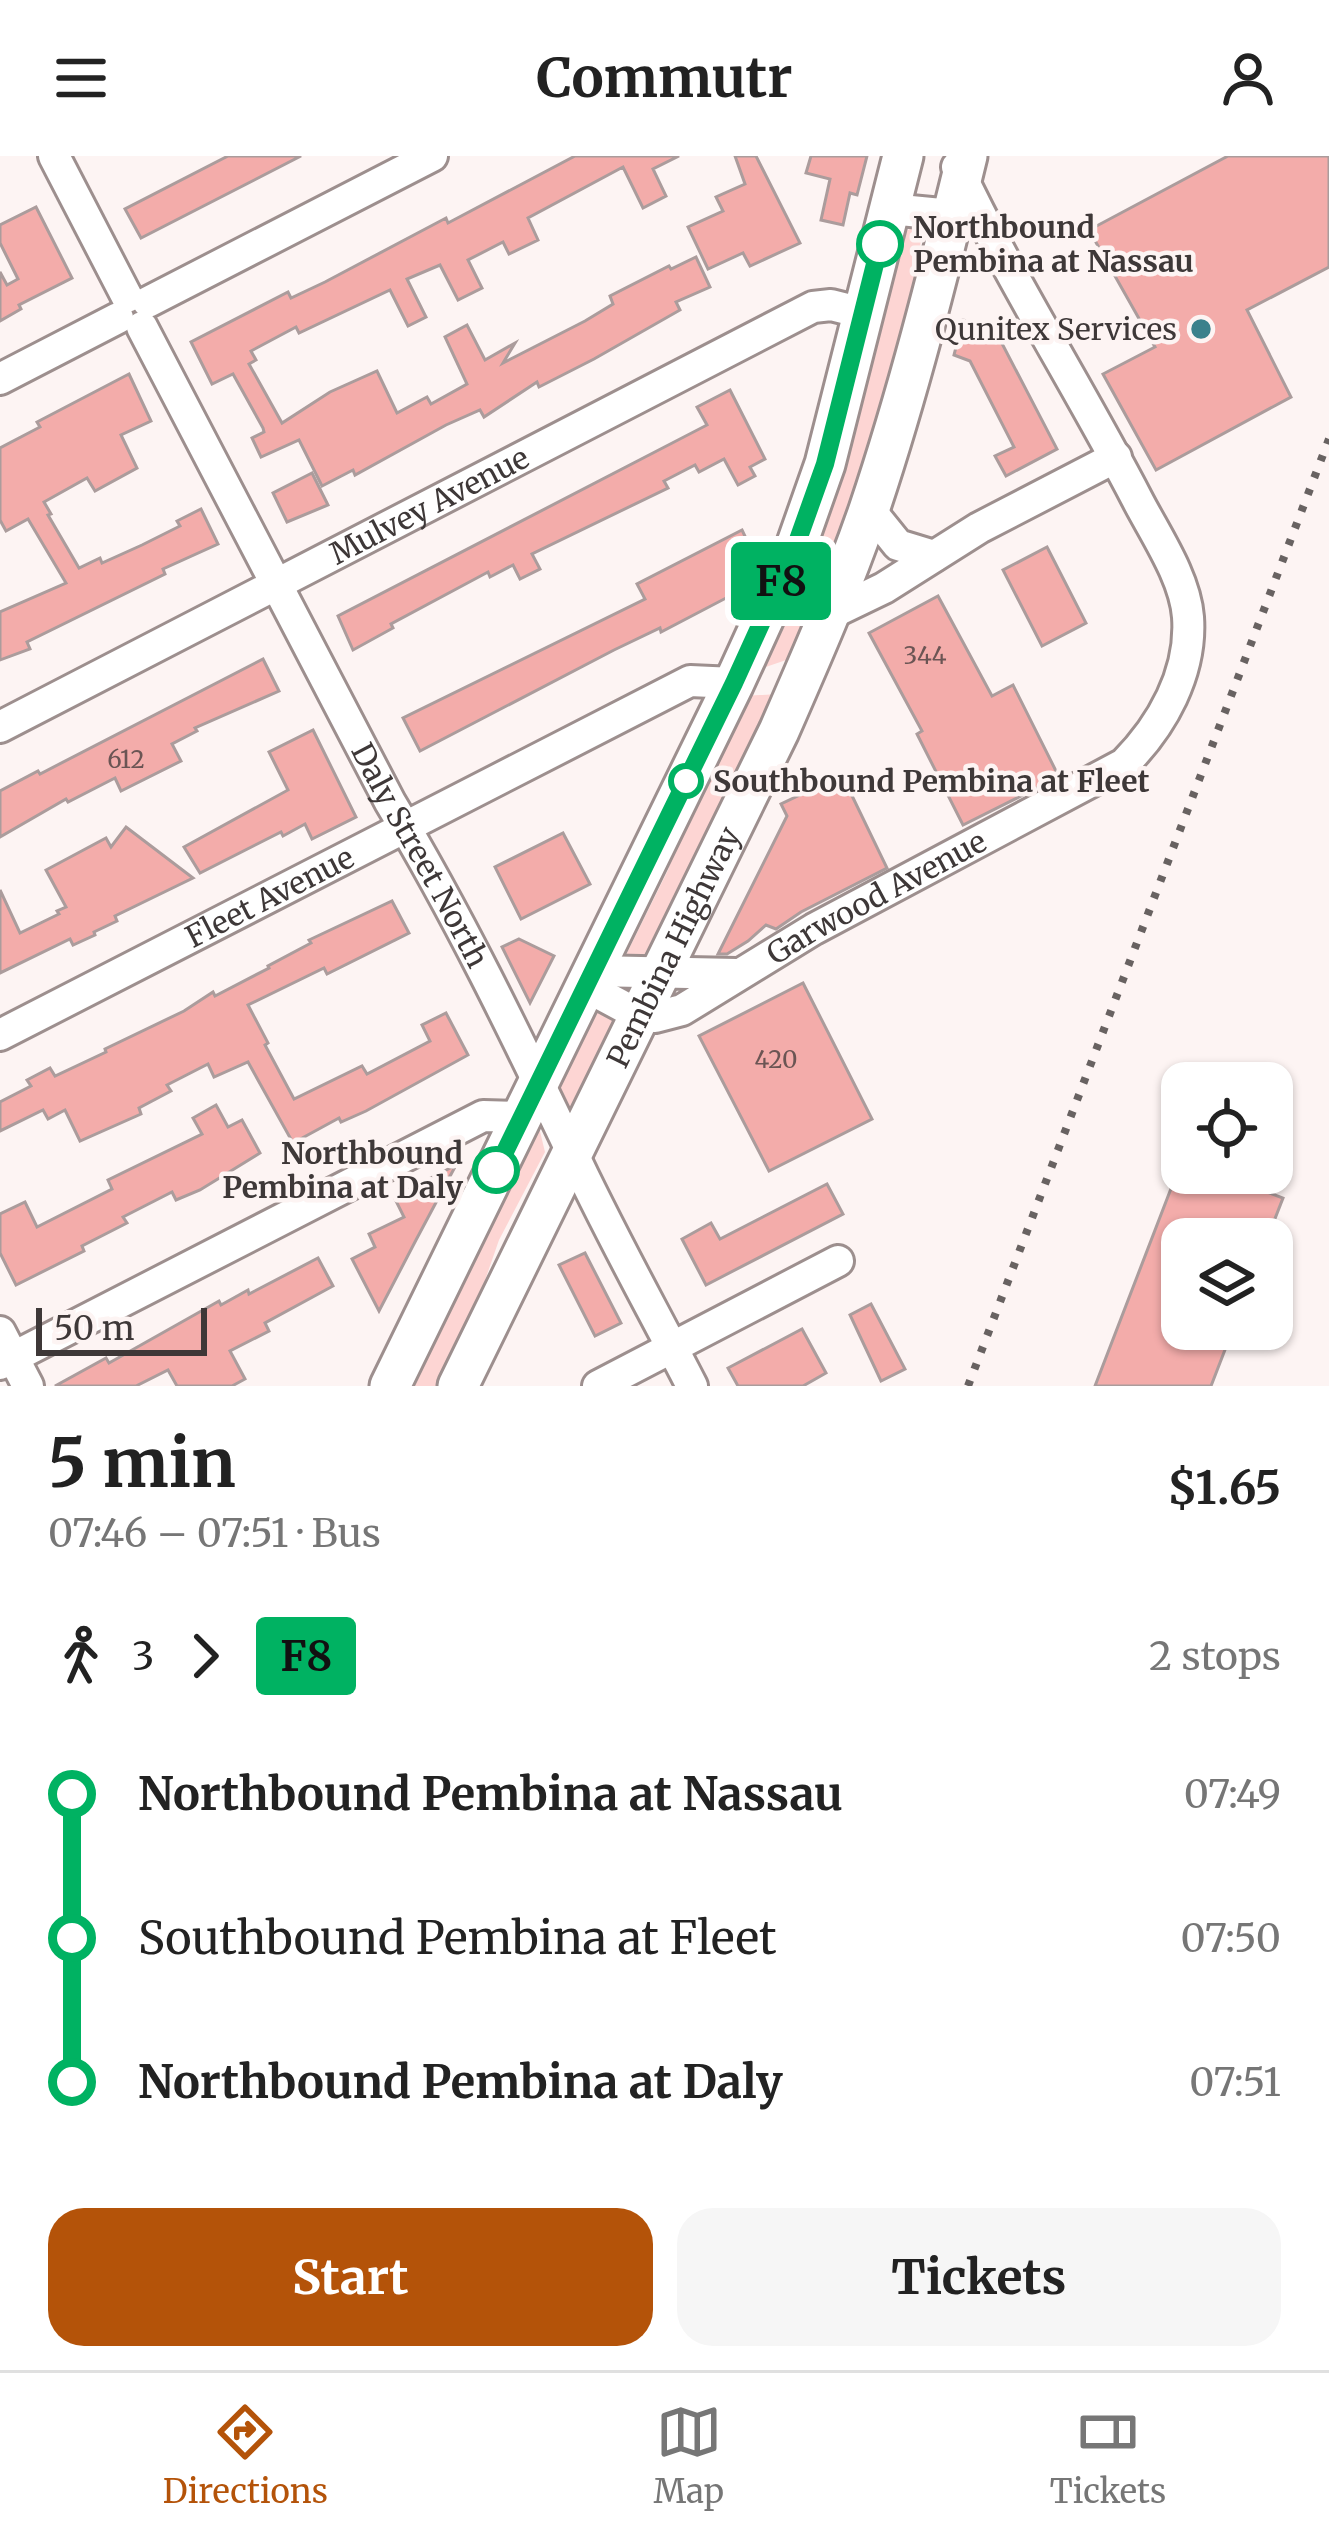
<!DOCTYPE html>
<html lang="en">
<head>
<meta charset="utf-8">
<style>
  :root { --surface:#fff; --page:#f6f6f6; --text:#222; --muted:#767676; --line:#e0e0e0; --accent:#b45309 }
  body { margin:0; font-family:Merriweather,serif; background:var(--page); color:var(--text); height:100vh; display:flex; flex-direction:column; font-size:45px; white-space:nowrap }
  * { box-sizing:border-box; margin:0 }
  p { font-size:39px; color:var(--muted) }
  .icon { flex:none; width:66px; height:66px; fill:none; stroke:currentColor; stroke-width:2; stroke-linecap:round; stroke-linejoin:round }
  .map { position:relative; height:1230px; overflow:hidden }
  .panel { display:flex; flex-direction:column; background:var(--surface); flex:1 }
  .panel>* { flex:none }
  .badge { padding:0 24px; border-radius:9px; font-size:42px; line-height:78px }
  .tools { position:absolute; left:1161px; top:906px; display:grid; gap:24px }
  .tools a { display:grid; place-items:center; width:132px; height:132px; border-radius:24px; background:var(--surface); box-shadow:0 3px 9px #0004; font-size:60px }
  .scale { position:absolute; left:36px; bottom:30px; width:171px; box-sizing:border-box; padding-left:12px; border:6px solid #3e3838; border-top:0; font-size:33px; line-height:42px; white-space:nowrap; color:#3e3838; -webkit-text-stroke:9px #fdf4f3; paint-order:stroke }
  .map>.badge { position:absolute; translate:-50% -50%; box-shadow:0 0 0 6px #fff }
  .legs { display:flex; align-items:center; gap:18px; height:132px; padding:0 48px; font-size:39px }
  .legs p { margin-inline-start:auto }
  .head { display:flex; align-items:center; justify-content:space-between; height:204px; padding:0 48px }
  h1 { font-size:66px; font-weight:700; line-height:90px }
  .cta { display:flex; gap:24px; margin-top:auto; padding:24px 48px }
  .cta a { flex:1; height:138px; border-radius:36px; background:var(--accent); color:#fff; font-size:48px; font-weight:700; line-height:138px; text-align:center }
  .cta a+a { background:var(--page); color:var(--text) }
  ul { padding:0 48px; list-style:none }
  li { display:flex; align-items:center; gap:42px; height:144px; font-size:45px }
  li i { display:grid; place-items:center; width:18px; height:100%; margin:0 15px; background:currentColor }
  li i::after { content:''; width:30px; height:30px; margin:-15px; border:9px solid; border-radius:50%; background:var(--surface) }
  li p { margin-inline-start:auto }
  li:first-child i { background:linear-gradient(#0000 50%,currentColor 0) }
  li:last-child i { background:linear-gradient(currentColor 50%,#0000 0) }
  header { display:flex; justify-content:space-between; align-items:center; height:156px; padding:0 48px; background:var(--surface); font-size:54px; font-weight:700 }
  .tabs { display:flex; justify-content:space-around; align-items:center; height:168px; border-top:3px solid var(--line); background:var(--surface); font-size:33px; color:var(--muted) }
  .tabs a { display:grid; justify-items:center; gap:6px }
  .tabs .current { color:var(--accent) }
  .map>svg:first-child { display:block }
</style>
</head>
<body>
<header><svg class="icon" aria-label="menu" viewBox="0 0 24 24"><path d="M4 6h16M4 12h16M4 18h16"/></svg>Commutr<svg class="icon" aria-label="person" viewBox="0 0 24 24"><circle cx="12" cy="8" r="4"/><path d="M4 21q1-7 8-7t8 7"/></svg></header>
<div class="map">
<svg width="1329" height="1230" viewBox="0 0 1329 1230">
  <rect width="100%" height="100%" fill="#fdf4f3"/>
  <g fill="#fdd5d3">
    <path d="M 923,66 L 913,150 L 878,286 L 798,500 L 754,515 L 895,81 Z"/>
    <path d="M 779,538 L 650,802 L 624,803 L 668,714 L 687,654 L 741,540 Z"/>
    <path d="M 596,845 L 618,868 L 570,965 L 554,926 Z"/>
    <path d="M 536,959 L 545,996 L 499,1084 L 466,1179 L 441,1230 L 404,1230 Z"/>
  </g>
  <g fill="#f3acaa" stroke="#ab9c9c" stroke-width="3">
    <path d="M 228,0 L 301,0 L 141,82 L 125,53 Z"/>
    <path d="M 575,0 L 679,0 L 653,13 L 666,40 L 643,52 L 623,11 L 528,62 L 538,84 L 509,98 L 503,86 L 468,104 L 482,132 L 458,144 L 440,109 L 407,123 L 426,161 L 408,170 L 390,134 L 299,177 L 296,171 L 251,195 L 256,204 L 249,208 L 282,267 L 330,236 L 377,215 L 397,257 L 427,241 L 431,248 L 467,228 L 445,181 L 467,169 L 485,204 L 515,187 L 503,207 L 585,165 L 613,148 L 610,140 L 669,110 L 671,113 L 696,101 L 710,131 L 676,146 L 680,154 L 594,203 L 539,231 L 537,226 L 484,261 L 480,254 L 446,269 L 355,319 L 353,314 L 322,330 L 299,284 L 261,301 L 252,282 L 264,276 L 263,272 L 233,218 L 212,228 L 191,186 L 288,136 L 291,142 L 325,126 L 446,62 L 448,67 Z"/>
    <path d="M 735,0 L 756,0 L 800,87 L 750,110 L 743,97 L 708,113 L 688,71 L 723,55 L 716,41 L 745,28 Z"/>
    <path d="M 811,0 L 867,0 L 857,39 L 850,37 L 843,69 L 821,64 L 830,23 L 806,17 Z"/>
    <path d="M 1228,0 L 1329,0 L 1329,111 L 1247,154 L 1291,241 L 1156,314 L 1103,218 L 1155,191 L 1089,74 Z"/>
    <path d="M 36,51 L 72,122 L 19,149 L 21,153 L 0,165 L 0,116 L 7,129 L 18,123 L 0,87 L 0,69 Z"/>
    <path d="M 963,164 L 995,174 L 1057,293 L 1006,320 L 995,300 L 1014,291 L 970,205 L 954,199 Z"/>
    <path d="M 129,218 L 151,265 L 121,279 L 137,312 L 95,335 L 87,322 L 44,346 L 51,358 L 48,359 L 79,412 L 100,402 L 102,407 L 142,389 L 180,370 L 177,365 L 201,353 L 218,388 L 163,413 L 165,418 L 27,486 L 30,493 L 0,504 L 0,456 L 66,427 L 28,363 L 6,375 L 0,364 L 0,292 L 40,271 L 37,266 Z"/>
    <path d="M 730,234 L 765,303 L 750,311 L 755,320 L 738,329 L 724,303 L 699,316 L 695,309 L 664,325 L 668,332 L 532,398 L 540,413 L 520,423 L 513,409 L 490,421 L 488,416 L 391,468 L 393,472 L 353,494 L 338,460 L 707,269 L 697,251 Z"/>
    <path d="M 312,317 L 328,349 L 287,366 L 273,337 Z"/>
    <path d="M 742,374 L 752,395 L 728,441 L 661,476 L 660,472 L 614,494 L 420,595 L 403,562 L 645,443 L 637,428 Z"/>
    <path d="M 1047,391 L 1086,467 L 1042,490 L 1003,414 Z"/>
    <path d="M 938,440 L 992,540 L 1013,529 L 1059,621 L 963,669 L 917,578 L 922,575 L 869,477 Z"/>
    <path d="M 263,503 L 279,535 L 195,572 L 197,575 L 172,588 L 181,605 L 121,635 L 115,622 L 68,646 L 66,643 L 0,681 L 0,635 L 38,615 L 40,618 Z"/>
    <path d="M 313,574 L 356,661 L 312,683 L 305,668 L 283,680 L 281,676 L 200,717 L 184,691 L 288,634 L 269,596 Z"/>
    <path d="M 842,619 L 887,712 L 801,756 L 776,773 L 766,769 L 748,785 L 727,798 L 718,798 L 787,660 L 781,648 Z"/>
    <path d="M 126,671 L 193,722 L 115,760 L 117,765 L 94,776 L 95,779 L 73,789 L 70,783 L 0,817 L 0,734 L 20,777 L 59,758 L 57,755 L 66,751 L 46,714 L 106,682 L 111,691 Z"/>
    <path d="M 563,677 L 590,728 L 521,763 L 495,711 Z"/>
    <path d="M 392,745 L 409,777 L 327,818 L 324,812 L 248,849 L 268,887 L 265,889 L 294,943 L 362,910 L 367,918 L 430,885 L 422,869 L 446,857 L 468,899 L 366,955 L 341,966 L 339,962 L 293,987 L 248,906 L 214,921 L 208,908 L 167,929 L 171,935 L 139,952 L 141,958 L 80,985 L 65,954 L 48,963 L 43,954 L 0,975 L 0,946 L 31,930 L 27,924 L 50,912 L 55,920 L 106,896 L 105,893 L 184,855 L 213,836 L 215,840 L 269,812 L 268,810 L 311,787 L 309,784 Z"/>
    <path d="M 519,783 L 554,800 L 530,847 L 502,791 Z"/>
    <path d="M 803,827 L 872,963 L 769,1015 L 699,880 Z"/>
    <path d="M 216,949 L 228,971 L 242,964 L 260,997 L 200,1034 L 176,1044 L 172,1036 L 123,1061 L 127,1067 L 82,1090 L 84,1095 L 16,1129 L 0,1097 L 0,1058 L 25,1046 L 37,1071 L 112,1033 L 108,1024 L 202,978 L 193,962 Z"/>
    <path d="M 456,1009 L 416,1084 L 379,1155 L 352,1103 L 375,1091 L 369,1078 L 404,1061 L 394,1041 Z"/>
    <path d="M 1177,1017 L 1217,1017 L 1283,1042 L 1267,1083 L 1182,1083 L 1182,1173 L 1233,1173 L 1211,1230 L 1095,1230 Z"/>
    <path d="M 827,1028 L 843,1058 L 706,1129 L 682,1083 L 711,1067 L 720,1083 Z"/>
    <path d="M 585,1097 L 621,1167 L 595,1180 L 559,1109 Z"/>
    <path d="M 318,1102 L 333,1130 L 265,1167 L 269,1175 L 230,1195 L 245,1223 L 232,1230 L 177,1230 L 168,1214 L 136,1230 L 55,1230 L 106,1202 L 109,1207 L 219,1145 L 221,1149 L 248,1134 L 249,1138 Z"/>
    <path d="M 871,1148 L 905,1213 L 881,1225 L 850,1159 Z"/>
    <path d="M 802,1173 L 826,1217 L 803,1230 L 738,1230 L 728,1212 Z"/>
  </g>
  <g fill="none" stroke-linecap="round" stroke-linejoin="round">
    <defs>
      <g id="minor">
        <path d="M 54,0 L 127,141"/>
        <path d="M 890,53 L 972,61"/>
        <path d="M 148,146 L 432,0"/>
        <path id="s1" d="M 142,171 L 390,646 C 458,759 514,875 571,994 C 608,1074 652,1152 692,1230"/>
        <path d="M 0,223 L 118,162"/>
        <path d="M 869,353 L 898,389 L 934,400"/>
        <path d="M 828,459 L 884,432 L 979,372 L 1116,301"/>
        <path id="s2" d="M 0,571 L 813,151 L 831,149 L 863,157"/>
        <path d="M 593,815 L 736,818"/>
        <path id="s3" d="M 585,830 L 637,858 L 655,861 L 682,854 L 814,773 L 1124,608 C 1162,570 1192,517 1188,461 C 1185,421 1155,378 1137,343 C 1079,231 1010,124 957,11"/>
        <path id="s4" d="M 0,879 L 690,525 L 734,527"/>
        <path d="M 0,1176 L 28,1230"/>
        <path d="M 0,1208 L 483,960 L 521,961"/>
        <path d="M 598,1230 L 838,1105"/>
      </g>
      <g id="major">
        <path d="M 390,1230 L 734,527 L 794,396 L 825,308 L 903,0"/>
        <path id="s5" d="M 458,1230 L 779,575 C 811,502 843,429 869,354 C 908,238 938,119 967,0"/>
      </g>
    </defs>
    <use href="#minor" stroke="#9d8f8e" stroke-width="36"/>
    <use href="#major" stroke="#9d8f8e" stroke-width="45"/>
    <use href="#minor" stroke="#fff" stroke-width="30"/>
    <use href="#major" stroke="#fff" stroke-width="39"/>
    <path stroke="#686261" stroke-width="8" stroke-dasharray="6 12" stroke-linecap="butt" d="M 968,1230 L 1329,283"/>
  </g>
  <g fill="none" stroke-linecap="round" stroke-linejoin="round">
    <defs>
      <path id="line-1" d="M 496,1014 L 734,527 L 794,395 L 825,308 L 880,88"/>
    </defs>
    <use href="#line-1" stroke="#fff" stroke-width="27"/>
    <use href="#line-1" stroke="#00b262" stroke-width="18"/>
  </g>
  <g fill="#fff" stroke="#00b262" stroke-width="6">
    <circle cx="880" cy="88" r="21"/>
    <circle cx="686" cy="625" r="15"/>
    <circle cx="496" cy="1014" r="21"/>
  </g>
  <circle fill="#3b818c" stroke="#fdf4f3" stroke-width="4.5" cx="1201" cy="173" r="12"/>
  <g text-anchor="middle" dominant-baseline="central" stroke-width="9" stroke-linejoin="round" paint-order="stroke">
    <g font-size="24" fill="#6b5554">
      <text x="925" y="499">344</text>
      <text x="126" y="603">612</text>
      <text x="776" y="903">420</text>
    </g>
    <g font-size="30" font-weight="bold" fill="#3e3838" stroke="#fdf4f3" text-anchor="start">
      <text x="913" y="71">Northbound<tspan x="913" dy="34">Pembina at Nassau</tspan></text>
      <text x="713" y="625">Southbound Pembina at Fleet</text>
      <text x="463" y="997" text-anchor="end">Northbound<tspan x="463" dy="34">Pembina at Daly</tspan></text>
    </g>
    <g font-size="30" fill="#3e3838" stroke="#fdf4f3" text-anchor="end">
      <text x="1177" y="173">Qunitex Services</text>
    </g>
    <g font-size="30" fill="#3e3838" stroke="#fdf4f3">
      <text stroke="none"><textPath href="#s2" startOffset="483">Mulvey Avenue</textPath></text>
      <text stroke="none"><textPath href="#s1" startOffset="597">Daly Street North</textPath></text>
      <text stroke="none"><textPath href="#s4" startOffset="303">Fleet Avenue</textPath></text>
      <text stroke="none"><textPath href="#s3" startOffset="330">Garwood Avenue</textPath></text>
      <text stroke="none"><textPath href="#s5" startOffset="489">Pembina Highway</textPath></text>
    </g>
  </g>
</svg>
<div class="tools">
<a><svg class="icon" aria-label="locate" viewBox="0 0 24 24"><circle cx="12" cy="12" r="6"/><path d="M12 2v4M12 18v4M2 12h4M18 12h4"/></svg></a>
<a><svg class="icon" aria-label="layers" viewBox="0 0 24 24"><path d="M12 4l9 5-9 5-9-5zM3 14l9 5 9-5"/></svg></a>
</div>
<div class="scale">50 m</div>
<b class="badge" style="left:781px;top:425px;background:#00b262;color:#111">F8</b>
</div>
<section class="panel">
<div class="head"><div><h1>5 min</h1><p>07:46 – 07:51 · Bus</p></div><b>$1.65</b></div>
<div class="legs"><svg class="icon" aria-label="walk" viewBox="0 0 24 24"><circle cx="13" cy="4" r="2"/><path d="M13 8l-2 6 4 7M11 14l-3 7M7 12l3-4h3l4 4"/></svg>3<svg class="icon" aria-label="forward" viewBox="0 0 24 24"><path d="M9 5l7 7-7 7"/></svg><b class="badge" style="background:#00b262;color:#111">F8</b><p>2 stops</p></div>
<ul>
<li><i style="color:#00b262"></i><b>Northbound Pembina at Nassau</b><p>07:49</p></li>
<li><i style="color:#00b262"></i><span>Southbound Pembina at Fleet</span><p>07:50</p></li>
<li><i style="color:#00b262"></i><b>Northbound Pembina at Daly</b><p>07:51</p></li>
</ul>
<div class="cta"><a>Start</a><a>Tickets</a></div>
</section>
<nav class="tabs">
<a class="current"><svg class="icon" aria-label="directions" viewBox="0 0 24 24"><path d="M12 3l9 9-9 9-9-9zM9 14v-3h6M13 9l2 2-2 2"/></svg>Directions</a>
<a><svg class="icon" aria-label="map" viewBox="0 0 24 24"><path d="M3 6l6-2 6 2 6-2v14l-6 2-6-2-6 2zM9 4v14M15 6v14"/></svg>Map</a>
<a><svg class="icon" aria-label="tickets" viewBox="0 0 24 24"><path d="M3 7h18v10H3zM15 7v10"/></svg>Tickets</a>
</nav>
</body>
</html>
